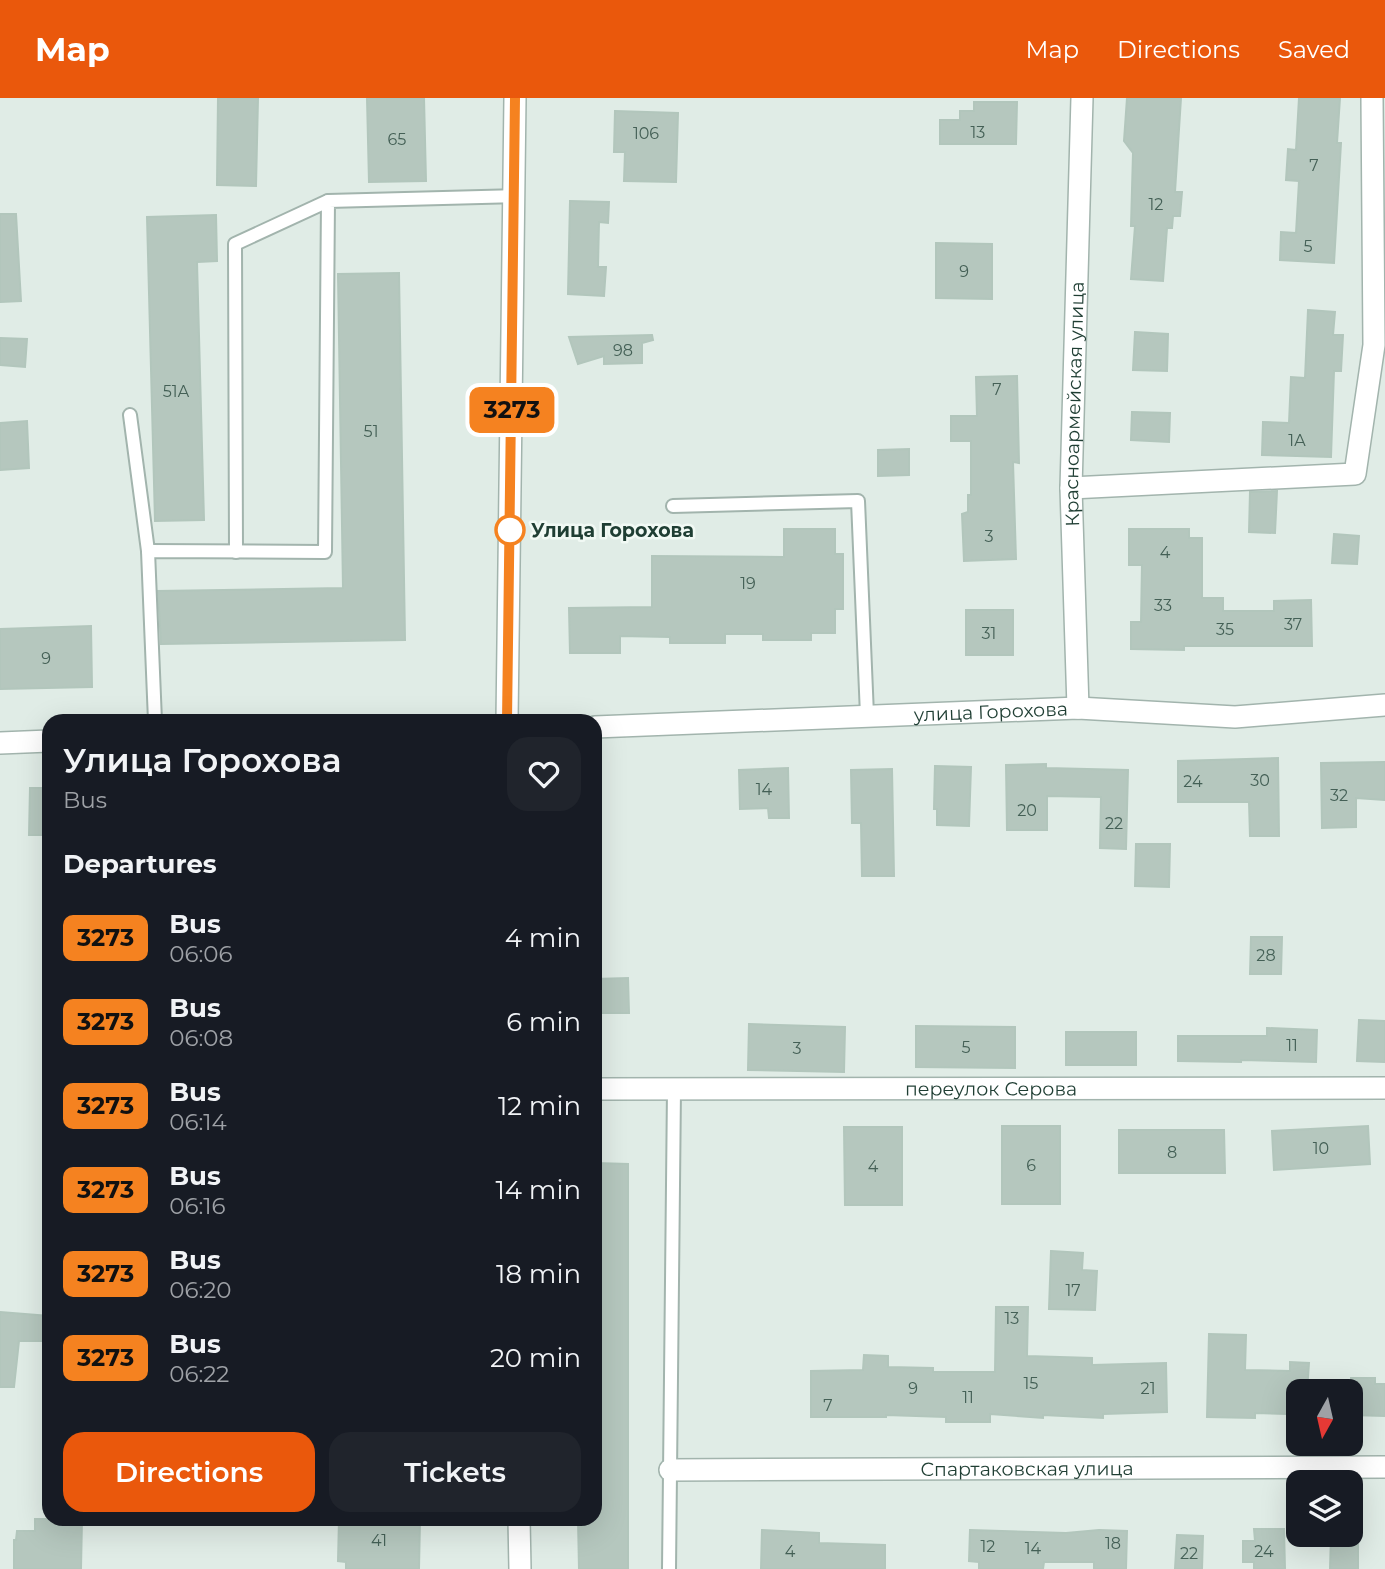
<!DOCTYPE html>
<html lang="en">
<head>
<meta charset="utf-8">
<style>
  :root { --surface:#171b24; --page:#20242c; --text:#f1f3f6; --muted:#9ea1a6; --accent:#ea580c }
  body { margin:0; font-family:Montserrat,sans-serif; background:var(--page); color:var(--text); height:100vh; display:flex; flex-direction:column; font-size:26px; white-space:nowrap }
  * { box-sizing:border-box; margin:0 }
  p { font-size:23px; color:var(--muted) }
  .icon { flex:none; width:38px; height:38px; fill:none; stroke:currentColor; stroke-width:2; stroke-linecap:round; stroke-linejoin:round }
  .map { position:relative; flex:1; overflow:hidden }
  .sheet { position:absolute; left:42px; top:616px; width:560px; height:812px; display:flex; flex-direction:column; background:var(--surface); border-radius:21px; box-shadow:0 7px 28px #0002 }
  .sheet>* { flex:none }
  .badge { padding:0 14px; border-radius:10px; font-size:24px; line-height:46px }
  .needle { width:46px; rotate:188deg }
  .controls { position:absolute; left:1286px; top:1281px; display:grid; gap:14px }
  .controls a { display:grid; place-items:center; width:77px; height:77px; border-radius:14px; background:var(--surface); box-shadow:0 7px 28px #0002; font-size:35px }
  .map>.badge { position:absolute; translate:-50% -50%; box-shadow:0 0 0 4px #fff }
  h2 { padding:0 21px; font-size:26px; line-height:63px }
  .round { display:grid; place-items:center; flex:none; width:74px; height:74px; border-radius:21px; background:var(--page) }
  .summary { display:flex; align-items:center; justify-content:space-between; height:119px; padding:0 21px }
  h1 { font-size:33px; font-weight:600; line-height:52px }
  .action { display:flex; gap:14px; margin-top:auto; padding:14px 21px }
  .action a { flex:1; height:80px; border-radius:21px; background:var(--accent); color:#fff; font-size:28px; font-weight:600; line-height:80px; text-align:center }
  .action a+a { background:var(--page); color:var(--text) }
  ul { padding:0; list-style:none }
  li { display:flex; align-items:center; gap:21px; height:84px; padding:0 21px }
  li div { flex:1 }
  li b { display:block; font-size:26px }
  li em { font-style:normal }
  li .badge { min-width:77px; font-weight:700; text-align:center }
  header { display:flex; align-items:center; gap:42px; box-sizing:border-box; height:98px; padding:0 35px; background:var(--accent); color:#fff }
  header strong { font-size:33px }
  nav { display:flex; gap:38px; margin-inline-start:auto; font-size:24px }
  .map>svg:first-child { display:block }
</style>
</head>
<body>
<header>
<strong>Map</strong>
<nav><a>Map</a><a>Directions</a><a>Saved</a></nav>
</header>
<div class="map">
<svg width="1385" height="1471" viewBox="0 0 1385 1471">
  <rect width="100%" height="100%" fill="#e0ece6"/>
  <g fill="#b5c7be" stroke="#b2c6bc" stroke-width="2">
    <path d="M 218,0 L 258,0 L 256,88 L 217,87 Z"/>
    <path d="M 367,0 L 424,0 L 426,83 L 369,84 Z"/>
    <path d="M 1127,0 L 1181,0 L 1175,94 L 1182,94 L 1180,118 L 1173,118 L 1172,130 L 1167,130 L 1163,183 L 1131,181 L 1135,128 L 1131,128 L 1133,55 L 1124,43 Z"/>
    <path d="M 1299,0 L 1340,0 L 1337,45 L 1341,45 L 1334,165 L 1280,162 L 1281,134 L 1296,135 L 1299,83 L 1286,82 L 1288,51 L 1296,52 Z"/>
    <path d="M 974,4 L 1017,4 L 1016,46 L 940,46 L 940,22 L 960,22 L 960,13 L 974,13 Z"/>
    <path d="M 615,13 L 678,15 L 676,84 L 624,83 L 625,54 L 614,54 Z"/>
    <path d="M 570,103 L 609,104 L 608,125 L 599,124 L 598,169 L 606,169 L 604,198 L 568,196 Z"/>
    <path d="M 0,116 L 16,116 L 21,203 L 0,204 Z"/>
    <path d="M 216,117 L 217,163 L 197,164 L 204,422 L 155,423 L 147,119 Z"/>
    <path d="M 936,145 L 992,146 L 992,201 L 936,200 Z"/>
    <path d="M 399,175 L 405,542 L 161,546 L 158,493 L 343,490 L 338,176 Z"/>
    <path d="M 1308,212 L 1335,214 L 1333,237 L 1343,237 L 1341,273 L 1334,273 L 1331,359 L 1262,357 L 1263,324 L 1289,325 L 1291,279 L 1305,280 Z"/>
    <path d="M 1135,234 L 1168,236 L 1167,273 L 1133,272 Z"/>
    <path d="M 652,237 L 653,242 L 642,245 L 642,265 L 604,266 L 604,258 L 578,266 L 569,239 Z"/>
    <path d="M 0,240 L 27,241 L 25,269 L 0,267 Z"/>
    <path d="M 1017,278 L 1019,365 L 1013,364 L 1016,461 L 964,463 L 962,416 L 968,414 L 968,397 L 971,397 L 971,343 L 951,343 L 951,318 L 977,318 L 976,279 Z"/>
    <path d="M 1132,314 L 1170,315 L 1169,344 L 1131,342 Z"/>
    <path d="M 27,323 L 29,370 L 0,372 L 0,325 Z"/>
    <path d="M 909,351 L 909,377 L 878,378 L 878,352 Z"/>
    <path d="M 1277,393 L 1275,435 L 1249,434 L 1250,394 Z"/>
    <path d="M 784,431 L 835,431 L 835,456 L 843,456 L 843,511 L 835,511 L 835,535 L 811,535 L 811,542 L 763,542 L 763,536 L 725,536 L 725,545 L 670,545 L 670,539 L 620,538 L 620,555 L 570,555 L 569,510 L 652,509 L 652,458 L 784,459 Z"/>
    <path d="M 1129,431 L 1189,431 L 1189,440 L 1202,440 L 1202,500 L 1223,500 L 1223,513 L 1274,513 L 1274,503 L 1311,502 L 1312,548 L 1184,548 L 1184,552 L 1131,551 L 1131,524 L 1141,524 L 1142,467 L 1129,467 Z"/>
    <path d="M 1334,436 L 1359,438 L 1357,466 L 1332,465 Z"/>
    <rect x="966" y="512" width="47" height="45"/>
    <path d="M 91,528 L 92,589 L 0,591 L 0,531 Z"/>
    <path d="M 1278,660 L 1279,738 L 1250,738 L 1249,704 L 1178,704 L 1178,663 Z"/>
    <path d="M 1385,664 L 1385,702 L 1356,700 L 1356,729 L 1322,730 L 1321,665 Z"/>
    <path d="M 1046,666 L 1046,670 L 1128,672 L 1126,751 L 1100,750 L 1101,699 L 1047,698 L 1047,732 L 1007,732 L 1006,667 Z"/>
    <path d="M 935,668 L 971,669 L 969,728 L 937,727 L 937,711 L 934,711 Z"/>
    <path d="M 788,670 L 789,720 L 769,720 L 768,710 L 740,711 L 739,672 Z"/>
    <path d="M 892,671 L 894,778 L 862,778 L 861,725 L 852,725 L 851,672 Z"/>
    <path d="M 30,690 L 49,690 L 49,737 L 29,737 Z"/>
    <path d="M 1136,746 L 1170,746 L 1169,789 L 1135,788 Z"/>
    <path d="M 1251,839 L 1282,839 L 1281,876 L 1250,876 Z"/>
    <path d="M 628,880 L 629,915 L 595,915 L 595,881 Z"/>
    <path d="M 1359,922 L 1385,923 L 1385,964 L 1357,963 Z"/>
    <path d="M 749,926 L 845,929 L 844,974 L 748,972 Z"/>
    <path d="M 916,928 L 1015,929 L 1015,970 L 916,969 Z"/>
    <path d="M 1267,930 L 1317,932 L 1316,964 L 1241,962 L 1241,964 L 1178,963 L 1178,938 L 1267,938 Z"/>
    <rect x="1066" y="934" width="70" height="33"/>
    <rect x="1002" y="1028" width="58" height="78"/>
    <path d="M 1368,1028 L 1370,1066 L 1274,1072 L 1272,1033 Z"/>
    <path d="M 844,1029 L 902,1029 L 902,1107 L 845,1107 Z"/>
    <path d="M 1119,1032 L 1224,1032 L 1225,1075 L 1119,1075 Z"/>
    <path d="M 595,1065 L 628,1066 L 628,1471 L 579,1471 L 578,1421 L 595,1421 Z"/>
    <path d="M 1051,1153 L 1083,1155 L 1082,1172 L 1097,1173 L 1095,1212 L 1049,1211 Z"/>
    <path d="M 996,1209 L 1028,1209 L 1027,1258 L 1092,1260 L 1092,1267 L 1166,1265 L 1167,1314 L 1103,1316 L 1103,1320 L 1043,1317 L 1043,1320 L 990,1316 L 990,1324 L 946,1324 L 946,1319 L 886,1317 L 886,1319 L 811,1319 L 811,1273 L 863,1272 L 864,1257 L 888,1258 L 888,1269 L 933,1270 L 933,1274 L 995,1274 Z"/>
    <path d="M 0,1214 L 49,1218 L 49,1243 L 19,1243 L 14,1289 L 0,1289 Z"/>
    <path d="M 1209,1236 L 1246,1237 L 1245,1272 L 1290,1273 L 1290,1264 L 1309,1265 L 1307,1293 L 1298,1293 L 1298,1327 L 1288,1327 L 1288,1316 L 1255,1315 L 1255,1320 L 1207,1319 Z"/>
    <path d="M 1351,1280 L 1375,1280 L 1375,1286 L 1385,1286 L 1385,1318 L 1351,1317 Z"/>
    <path d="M 35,1421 L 82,1421 L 81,1471 L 14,1471 L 14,1442 L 16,1442 L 17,1433 L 35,1433 Z"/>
    <path d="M 339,1421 L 420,1421 L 419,1471 L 346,1471 L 346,1464 L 338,1463 Z"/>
    <path d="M 1254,1431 L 1284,1431 L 1285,1471 L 1254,1471 L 1254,1464 L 1243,1464 L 1243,1443 L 1255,1443 Z"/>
    <path d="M 762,1432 L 819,1435 L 819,1445 L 885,1447 L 885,1471 L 761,1471 Z"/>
    <path d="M 970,1432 L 1066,1435 L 1099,1432 L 1127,1433 L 1126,1471 L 1094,1471 L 1094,1464 L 1044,1464 L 1043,1471 L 979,1471 L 979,1464 L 969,1463 Z"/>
    <path d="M 1177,1437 L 1203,1438 L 1202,1471 L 1175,1471 Z"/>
    <path d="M 1331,1437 L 1358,1437 L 1358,1471 L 1330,1471 Z"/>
  </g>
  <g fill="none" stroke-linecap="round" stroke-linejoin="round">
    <defs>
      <g id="service">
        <path d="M 130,317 L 148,453"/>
        <path d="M 673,408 L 858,403 L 867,617"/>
        <path d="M 236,454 L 235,146 L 328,103"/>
        <path d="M 155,623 L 148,453 L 325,454 L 328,103 L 515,98"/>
        <path d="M 669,1471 L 674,991"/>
      </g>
      <g id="minor">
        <path d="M 1071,390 L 1355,376 L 1374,247 L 1372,0"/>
        <path id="s1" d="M 1078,610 L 1071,390 L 1082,0"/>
        <path id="s2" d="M 595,629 L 1078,610 L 1235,619 L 1385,607"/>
        <path d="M 0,645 L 49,643"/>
        <path id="s3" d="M 595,991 L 1385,990"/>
        <path id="s4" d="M 670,1372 L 1385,1369"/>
      </g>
      <g id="tertiary">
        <path d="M 507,623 L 515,0"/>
        <path d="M 519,1421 L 520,1471"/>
      </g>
    </defs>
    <use href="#service" stroke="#a2b4ad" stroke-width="16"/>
    <use href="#minor" stroke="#a2b4ad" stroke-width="24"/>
    <use href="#tertiary" stroke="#a2b4ad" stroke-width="24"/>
    <use href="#service" stroke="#fff" stroke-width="12"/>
    <use href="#minor" stroke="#fff" stroke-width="21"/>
    <use href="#tertiary" stroke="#fff" stroke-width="21"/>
  </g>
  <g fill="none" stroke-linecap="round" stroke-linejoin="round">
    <defs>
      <path id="line" d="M 507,623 L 515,0"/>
    </defs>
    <use href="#line" stroke="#fff" stroke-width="16"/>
    <use href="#line" stroke="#f58220" stroke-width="10"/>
  </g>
  <circle fill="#fff" stroke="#f58220" stroke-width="3.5" cx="510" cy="432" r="14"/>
  <g text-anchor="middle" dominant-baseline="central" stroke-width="5" stroke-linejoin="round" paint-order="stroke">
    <g font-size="16" fill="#446056">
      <text x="978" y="34">13</text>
      <text x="646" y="35">106</text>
      <text x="397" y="41">65</text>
      <text x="1314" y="67">7</text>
      <text x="1156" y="106">12</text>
      <text x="1308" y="148">5</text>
      <text x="964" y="173">9</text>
      <text x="623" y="252">98</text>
      <text x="997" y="291">7</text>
      <text x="176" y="293">51А</text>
      <text x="371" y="333">51</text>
      <text x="1297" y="342">1А</text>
      <text x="989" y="438">3</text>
      <text x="1165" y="454">4</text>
      <text x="748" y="485">19</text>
      <text x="1163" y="507">33</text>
      <text x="1293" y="526">37</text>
      <text x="1225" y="531">35</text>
      <text x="989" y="535">31</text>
      <text x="46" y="560">9</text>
      <text x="1260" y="682">30</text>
      <text x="1193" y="683">24</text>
      <text x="764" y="691">14</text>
      <text x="1339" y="697">32</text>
      <text x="1027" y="712">20</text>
      <text x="1114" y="725">22</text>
      <text x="1266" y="857">28</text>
      <text x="1292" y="947">11</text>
      <text x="966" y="949">5</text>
      <text x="797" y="950">3</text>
      <text x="1321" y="1050">10</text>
      <text x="1172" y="1054">8</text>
      <text x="1031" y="1067">6</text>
      <text x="873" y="1068">4</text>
      <text x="1073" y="1192">17</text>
      <text x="1012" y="1220">13</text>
      <text x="1031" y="1285">15</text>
      <text x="913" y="1290">9</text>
      <text x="1148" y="1290">21</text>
      <text x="968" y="1299">11</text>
      <text x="828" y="1307">7</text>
      <text x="379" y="1442">41</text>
      <text x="1113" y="1445">18</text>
      <text x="988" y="1448">12</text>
      <text x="1033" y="1450">14</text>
      <text x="790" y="1453">4</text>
      <text x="1264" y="1453">24</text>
      <text x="1189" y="1455">22</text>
    </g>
    <g font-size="19" fill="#1f3e33" stroke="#f1f9f4">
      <text stroke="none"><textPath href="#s1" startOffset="304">Красноармейская улица</textPath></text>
      <text stroke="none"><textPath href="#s2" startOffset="396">улица Горохова</textPath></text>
      <text stroke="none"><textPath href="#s3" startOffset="396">переулок Серова</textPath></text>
      <text stroke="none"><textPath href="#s4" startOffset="357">Спартаковская улица</textPath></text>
    </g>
    <g font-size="19" font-weight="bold" fill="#1f3e33" stroke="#f1f9f4" text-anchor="start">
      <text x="531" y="432">Улица Горохова</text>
    </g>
  </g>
</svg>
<div class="controls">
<a><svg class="needle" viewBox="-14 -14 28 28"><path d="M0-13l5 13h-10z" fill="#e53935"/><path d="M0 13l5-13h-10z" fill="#9ea1a6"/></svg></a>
<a><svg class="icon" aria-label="layers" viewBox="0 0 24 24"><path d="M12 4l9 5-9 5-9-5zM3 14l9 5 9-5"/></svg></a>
</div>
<b class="badge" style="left:512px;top:312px;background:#f58220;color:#111">3273</b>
<section class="sheet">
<div class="summary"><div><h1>Улица Горохова</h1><p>Bus</p></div><a class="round"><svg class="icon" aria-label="heart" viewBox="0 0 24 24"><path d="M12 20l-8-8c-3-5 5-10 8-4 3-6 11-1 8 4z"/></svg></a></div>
<h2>Departures</h2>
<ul>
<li><span class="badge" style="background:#f58220;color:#111">3273</span><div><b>Bus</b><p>06:06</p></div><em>4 min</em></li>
<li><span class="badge" style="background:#f58220;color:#111">3273</span><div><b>Bus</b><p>06:08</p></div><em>6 min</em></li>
<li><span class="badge" style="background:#f58220;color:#111">3273</span><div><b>Bus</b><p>06:14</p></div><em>12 min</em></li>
<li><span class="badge" style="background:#f58220;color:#111">3273</span><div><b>Bus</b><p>06:16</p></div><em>14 min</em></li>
<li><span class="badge" style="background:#f58220;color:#111">3273</span><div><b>Bus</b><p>06:20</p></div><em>18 min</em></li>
<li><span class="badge" style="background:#f58220;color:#111">3273</span><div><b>Bus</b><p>06:22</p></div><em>20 min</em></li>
</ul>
<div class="action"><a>Directions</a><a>Tickets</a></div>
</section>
</div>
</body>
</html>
